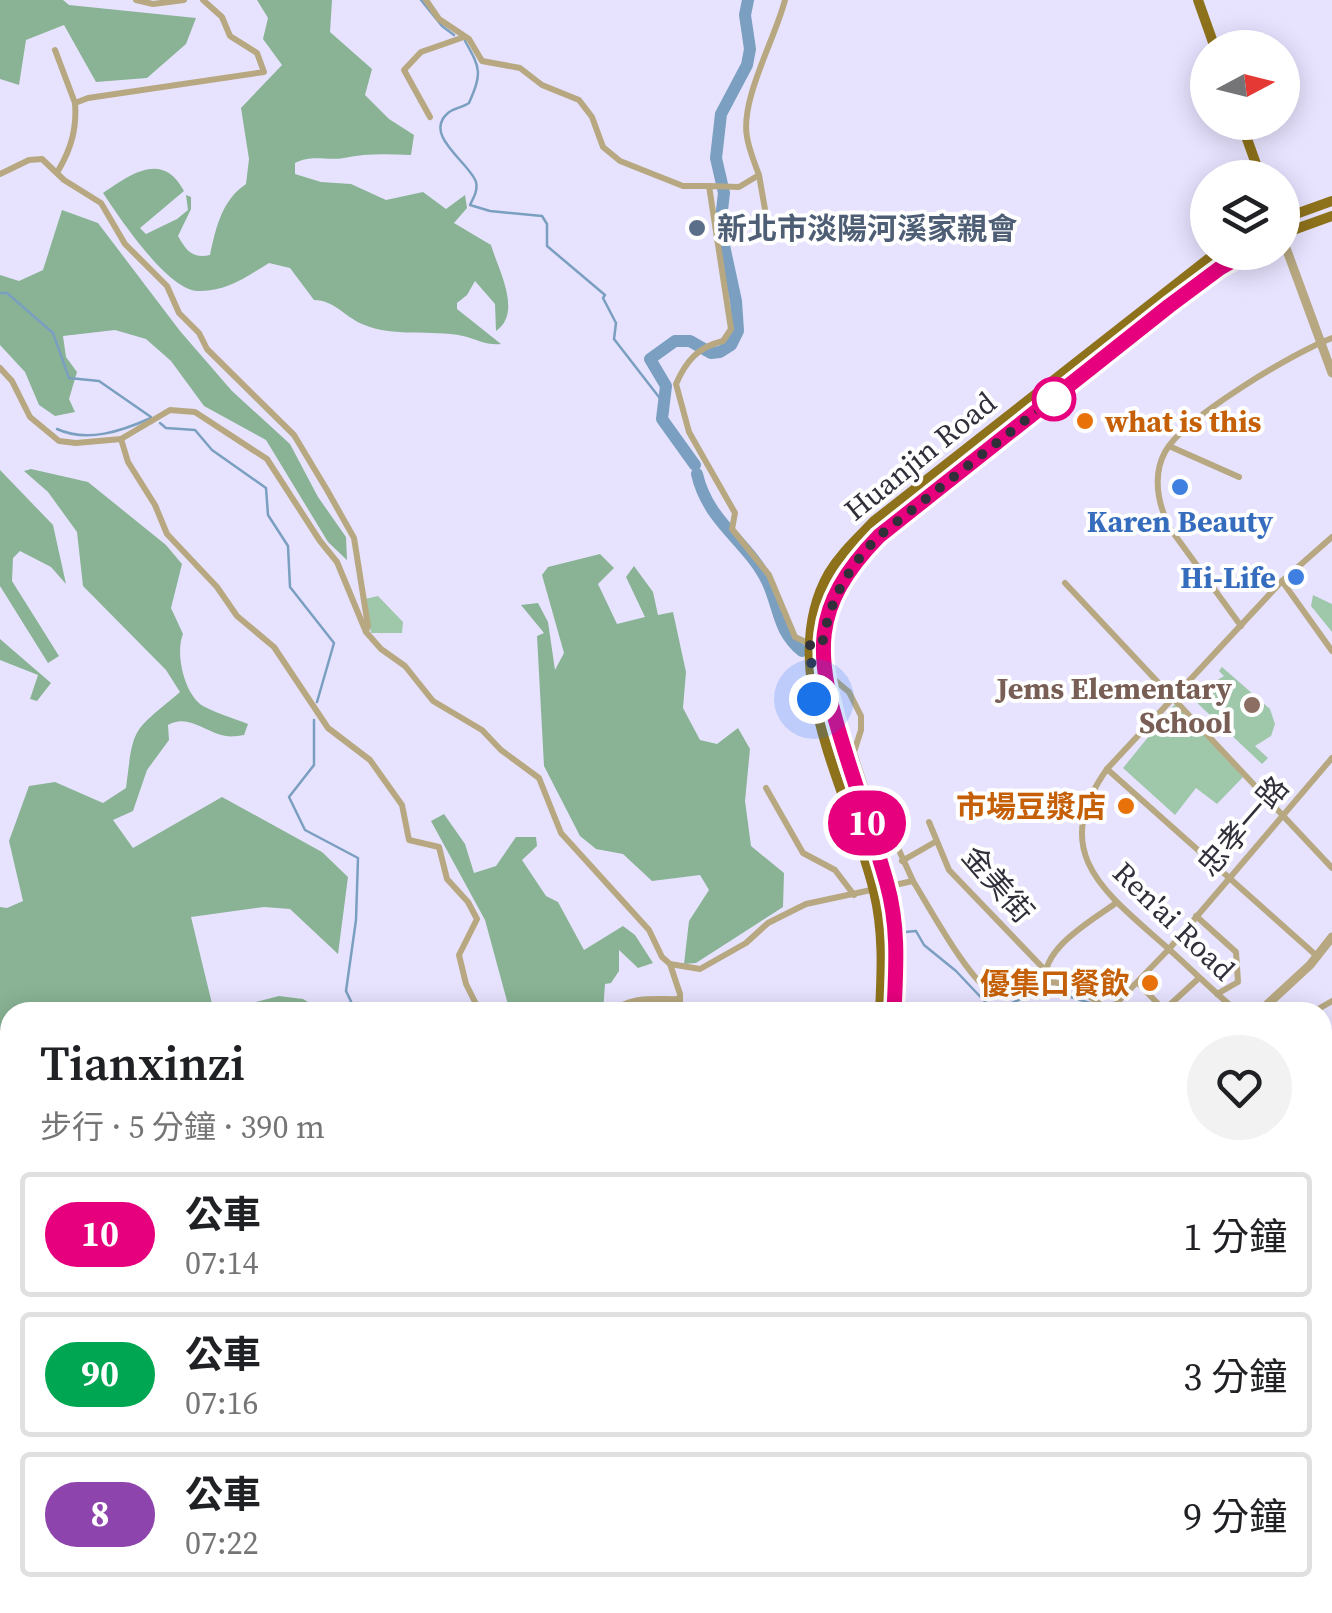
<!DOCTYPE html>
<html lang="zh-TW">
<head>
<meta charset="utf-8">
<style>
  :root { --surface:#fff; --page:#f2f2f2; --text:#202124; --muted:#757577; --line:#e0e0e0 }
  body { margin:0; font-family:"Source Serif 4","Noto Sans TC",serif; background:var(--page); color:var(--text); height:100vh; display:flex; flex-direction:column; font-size:38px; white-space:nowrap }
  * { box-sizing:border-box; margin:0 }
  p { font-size:32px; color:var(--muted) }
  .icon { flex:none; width:55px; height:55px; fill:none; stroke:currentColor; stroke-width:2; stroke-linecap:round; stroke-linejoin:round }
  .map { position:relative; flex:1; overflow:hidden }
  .panel { position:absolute; left:0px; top:1002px; width:1332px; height:612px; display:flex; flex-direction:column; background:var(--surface); border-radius:30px 30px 0 0; box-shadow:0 5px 25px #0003 }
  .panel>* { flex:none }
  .badge { padding:0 20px; border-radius:32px; font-size:35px; line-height:65px }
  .needle { width:65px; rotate:83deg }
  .buttons { position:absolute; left:1190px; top:30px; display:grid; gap:20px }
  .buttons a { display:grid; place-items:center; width:110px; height:110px; border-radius:50%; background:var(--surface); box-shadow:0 5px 25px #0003; font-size:50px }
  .you { position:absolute; width:50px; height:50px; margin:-25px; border:8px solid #fff; border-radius:50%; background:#1a73e8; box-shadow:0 0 0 15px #1a73e833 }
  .map>.badge { position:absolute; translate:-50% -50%; box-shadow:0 0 0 5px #fff }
  .round { display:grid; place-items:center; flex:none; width:105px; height:105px; border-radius:52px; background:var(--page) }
  .headline { display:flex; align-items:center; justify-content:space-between; height:170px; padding:0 40px }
  h1 { font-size:48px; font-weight:600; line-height:75px }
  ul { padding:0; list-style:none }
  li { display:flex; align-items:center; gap:30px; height:125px; margin:0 20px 15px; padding:0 20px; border:5px solid var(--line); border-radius:10px }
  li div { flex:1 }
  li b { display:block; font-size:38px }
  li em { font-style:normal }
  li .badge { min-width:110px; font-weight:700; text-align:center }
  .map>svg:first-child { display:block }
</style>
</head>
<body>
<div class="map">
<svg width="1332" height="1613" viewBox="0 0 1332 1613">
  <rect width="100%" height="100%" fill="#e7e3ff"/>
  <g fill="#9fc7aa">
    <path d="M 1313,595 L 1332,604 L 1332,632 L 1311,606 Z"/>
    <path d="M 378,596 L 403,622 L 402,633 L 371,633 L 365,599 Z"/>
    <path d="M 1222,667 L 1270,709 L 1275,724 L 1271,736 L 1255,746 L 1268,758 L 1262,764 L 1194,700 L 1198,696 L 1203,700 L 1208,686 L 1224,676 L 1219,671 Z"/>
    <path d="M 1175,704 L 1243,777 L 1217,804 L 1196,788 L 1175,815 L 1123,768 Z"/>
    <path d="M 0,1495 C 16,1511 7,1516 3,1533 C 1,1541 2,1551 2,1559 L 10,1569 L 10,1605 L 20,1605 L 30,1613 L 0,1613 Z"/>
    <path d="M 1051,1605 L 1101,1605 L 1096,1613 L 1051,1613 Z"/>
  </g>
  <g fill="#89b394">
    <path d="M 0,0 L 63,0 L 69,5 L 196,18 L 186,44 L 147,78 L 96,82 L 64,25 L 26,40 L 19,85 L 0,79 Z"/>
    <path d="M 257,0 L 332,0 L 330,32 L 372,69 L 365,95 L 389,119 L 414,135 L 411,155 C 388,154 366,153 344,158 C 326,161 312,154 295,163 L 295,174 L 321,182 L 351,184 L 386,200 L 423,192 L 446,209 L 465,195 L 467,208 L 454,223 L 491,245 C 498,269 523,313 496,331 L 495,304 L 475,281 L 467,295 L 457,303 L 457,309 L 501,344 C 488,346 476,339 463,336 C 431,329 393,338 362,324 C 344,316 334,300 314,300 L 290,268 L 269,263 C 246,277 226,292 198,291 C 168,291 119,217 103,193 C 132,173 163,151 184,191 L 140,228 L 146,234 L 177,219 L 188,210 L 186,195 L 191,197 L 191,209 L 178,236 C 186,250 192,259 210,255 C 216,227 222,200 246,184 L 249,159 L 241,108 L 282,65 L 263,39 L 268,18 Z"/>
    <path d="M 62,210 L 98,223 L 180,331 L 232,391 L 290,444 L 318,497 L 346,537 L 347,560 L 328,542 L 266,440 L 204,406 L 171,361 L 146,339 L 115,330 L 63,336 L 66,357 L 77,372 L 69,399 L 75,412 L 55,416 L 39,405 L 25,372 L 0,345 L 0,275 L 19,281 L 43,270 Z"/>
    <path d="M 31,469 L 88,482 L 166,545 L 182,564 L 171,608 L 183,634 C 175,653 184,694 203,706 C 216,713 233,718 248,724 L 244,735 C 238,736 232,737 226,736 C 206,733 188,713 168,725 L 169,740 L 147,770 L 133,811 L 113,820 L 133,848 L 222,797 L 322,852 L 348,877 L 338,954 L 290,909 L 264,907 L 191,917 L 214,1012 L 10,1012 L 10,1140 L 0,1134 L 0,907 L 7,908 L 23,901 L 9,841 L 29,786 L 55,782 L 103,803 L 126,788 C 134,724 132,733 180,692 L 166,670 L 83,586 L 77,532 L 48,492 L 24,471 Z"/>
    <path d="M 0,470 L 53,525 L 66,584 L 51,567 L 20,551 L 13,558 L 12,581 L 59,656 L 48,663 L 0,586 Z"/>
    <path d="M 600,554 L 614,568 L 598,584 L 617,624 L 645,617 L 626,577 L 634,566 L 653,592 L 658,615 L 673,612 L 686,672 L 683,708 L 700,740 L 717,744 L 738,728 L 750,749 L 745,801 L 751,846 L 784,873 L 783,907 L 696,963 L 684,964 L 689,921 L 709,890 L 700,875 L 652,881 L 623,854 L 596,849 L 580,836 L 544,766 L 537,636 L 544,633 L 521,605 L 538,603 L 548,622 L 555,670 L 564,653 L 542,575 L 548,567 Z"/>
    <path d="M 0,639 L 51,683 L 37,701 L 30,699 L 38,675 L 0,660 Z"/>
    <path d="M 444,814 L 465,844 L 474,873 L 496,866 L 516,837 L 536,837 L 537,846 L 522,860 L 546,896 L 558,902 L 584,950 L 623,926 L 635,935 L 653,963 L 638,968 L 619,950 L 619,971 L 611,983 L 605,984 L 603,1012 L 510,1012 L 485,920 L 431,821 Z"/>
    <path d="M 279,996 L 303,999 L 325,1012 L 217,1012 Z"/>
  </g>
  <path fill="#7a9fc0" d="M 762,1605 L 827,1605 L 836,1613 L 756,1613 Z"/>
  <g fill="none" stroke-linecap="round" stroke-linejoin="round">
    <g stroke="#7a9fc0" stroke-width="2.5">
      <path d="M 421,0 L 442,26 L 454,35"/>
      <path d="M 465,41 C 481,69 482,73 469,103 C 463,107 452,109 448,113 C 422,135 470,163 476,182 C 478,190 474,197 470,205 L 490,211 L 542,216 L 547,224 L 547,246 L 605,295 L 603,298 L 616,323 L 614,339 L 662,401"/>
      <path d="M 0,293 L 7,293 L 53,333 L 69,378 L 99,381 L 151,417"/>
      <path d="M 160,423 L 166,428 L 195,430 L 212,450 L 266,488 L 268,515 L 288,546 L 290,587 L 334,643 L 317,702"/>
      <path d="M 57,429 C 87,443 122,431 151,418"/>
      <path d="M 314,720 L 314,765 L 289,797 L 305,830 L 358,858 L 356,920 L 346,991 L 356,1012"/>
      <path d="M 905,932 L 916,931 L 924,945 L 956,971 L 990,1007 L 1000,1008 L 1045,989 L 1090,1003 L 1100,1012"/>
      <path d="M 1322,1301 L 1332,1294"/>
      <path d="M 0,1364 L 10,1357"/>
      <path d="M 0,1475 L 10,1469"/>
      <path d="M 0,1489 L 10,1499"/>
      <path d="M 10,1526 C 5,1536 4,1554 10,1563"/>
      <path d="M 26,1605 L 36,1613"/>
      <path d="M 592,1605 L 595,1613"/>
      <path d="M 617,1613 L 627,1605"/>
      <path d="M 836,1613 L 838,1605"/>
    </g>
    <g stroke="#7a9fc0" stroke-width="12">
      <path d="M 695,465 L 662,419 L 666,386 L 650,359 L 675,341 L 690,341 L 711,353 L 720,352 L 731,345 L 738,331 L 736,301 L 720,227 L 724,193 L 716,158 L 721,114 L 747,65 L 750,49 L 745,15 L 748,0"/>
      <path d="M 697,474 C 708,523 750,543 768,583 C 780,610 778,631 802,651"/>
    </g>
    <path stroke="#b7a881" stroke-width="5" d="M 1322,1097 L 1332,1083"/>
    <g stroke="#b7a881" stroke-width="6">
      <path d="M 136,0 L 153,4 L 184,0"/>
      <path d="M 426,0 L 439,19 L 469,39 L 482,61 L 520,68 L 542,85 L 579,100 L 592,117 L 603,147 L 620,161 L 683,186 L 709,186"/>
      <path d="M 785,0 C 775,39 740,100 747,137 C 749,149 754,162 759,175 L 739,187 L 709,186 L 731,329 L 723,341 C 698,347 686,361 676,384 L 689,432 L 735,513 L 732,529 L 769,575 L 795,637 L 810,644 L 822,645"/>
      <path d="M 55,50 L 75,103"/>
      <path d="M 430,117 L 404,70 L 421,52 L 464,37"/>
      <path d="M 58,171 C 71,149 77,129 75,103 L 88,98 L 264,72 L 257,53 L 230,36 L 222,17 L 203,0"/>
      <path d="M 0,174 L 29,160 L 42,159 L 64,180 L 101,203 L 125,244 L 167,286 L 179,313 L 199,333 L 207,349 L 294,435 L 327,490 L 354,538 L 368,626 L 366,631"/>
      <path d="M 759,175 L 766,215"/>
      <path d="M 0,368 L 12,381 L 30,417 L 59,441 L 76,443 L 121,439 L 170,410 L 195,412 L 267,459 L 320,541 L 337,562 L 366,632 L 381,649 L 405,666 L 433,701 L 482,730 L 501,750 L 539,778 L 561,833 L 649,930 L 662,957 L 670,964 L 700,969 L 746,943 L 768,923 L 806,904 L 913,881 C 928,905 971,985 995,994 C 1014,1001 1029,982 1047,982 C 1070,982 1093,996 1108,1012"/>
      <path d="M 121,439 L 128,462 L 155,505 L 167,534 L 217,587 L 237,616 L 274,647 L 328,728 L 370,760 L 402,805 L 409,840 L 439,847 L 447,879 L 468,902 L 477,919 L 459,955 L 466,984 L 480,1012"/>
      <path d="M 1169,446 L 1239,477"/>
      <path d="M 1282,581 L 1332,651"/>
      <path d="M 1065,583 L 1332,868"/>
      <path d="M 1241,626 L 1169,527 C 1158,503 1152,476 1165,452 C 1182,419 1296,351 1332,338"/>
      <path d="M 825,672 L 849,692 L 861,716 L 861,730 L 854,752 L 867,793 L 893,837 L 913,881"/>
      <path d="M 1107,769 L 1318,957"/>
      <path d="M 766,788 L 803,853 L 835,870 L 854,895"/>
      <path d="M 929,822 L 949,870 L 1044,969"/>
      <path d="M 902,861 L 935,842"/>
      <path d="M 1196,916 L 1236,952 L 1238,982 L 1217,994"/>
      <path d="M 670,964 L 680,994 L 680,1012"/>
      <path d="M 1045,982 C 1042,948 1091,921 1116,903"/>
      <path d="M 1138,983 L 1164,1010"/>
      <path d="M 615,1012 C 626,995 660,1000 679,999"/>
      <path d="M 1108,1012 L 1169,949 L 1332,758"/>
      <path d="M 1162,1012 L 1199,978"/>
      <path d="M 1238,1012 C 1212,990 1188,966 1162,943 C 1102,890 1049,851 1107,769 L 1282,581 L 1332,537"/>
      <path d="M 1313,1012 L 1332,1001"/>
      <path d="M 1322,1181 L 1332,1187"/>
      <path d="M 1322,1347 L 1332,1346"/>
      <path d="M 0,1411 L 10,1419"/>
      <path d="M 74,1613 L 85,1605"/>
      <path d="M 340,1613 L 342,1605"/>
    </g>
    <g stroke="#b7a881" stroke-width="9">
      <path d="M 1282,237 L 1332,373"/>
      <path d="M 1259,1012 L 1310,965 L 1332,937"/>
      <path d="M 1322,1259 L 1332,1278"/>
    </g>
    <g stroke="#8e721b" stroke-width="10">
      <path d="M 1198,0 L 1215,48"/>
      <path d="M 1241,122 L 1261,178"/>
      <path d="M 1282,219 L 1332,201"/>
      <path d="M 1282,234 L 1332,216"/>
      <path d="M 880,1012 C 882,971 884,932 874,891 C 851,795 774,669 829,573 C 841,553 858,538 874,521 L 1217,252"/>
      <path d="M 894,1012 C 897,968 899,927 887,884 C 874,837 857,791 843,745 C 814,656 809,607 879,536 L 1169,306 L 1220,268 L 1248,252"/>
      <path d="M 699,1613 L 707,1605"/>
      <path d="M 714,1613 L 721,1605"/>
    </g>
  </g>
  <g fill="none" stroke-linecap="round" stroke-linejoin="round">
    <defs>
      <path id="line" d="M 894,1012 C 896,968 899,927 887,884 C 874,837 857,791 843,745 C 815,655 809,608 879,536 L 1169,306 L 1220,268 L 1248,252"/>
    </defs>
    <use href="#line" stroke="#fff" stroke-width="22"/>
    <use href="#line" stroke="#e6007e" stroke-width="15"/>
    <path stroke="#312f3a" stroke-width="10" stroke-dasharray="0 18" d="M 814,699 L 810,644 L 822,645 C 830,599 847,569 879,536 L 1056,396 L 1054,399"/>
  </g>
  <circle fill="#5c6f8a" stroke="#fff" stroke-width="4" cx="697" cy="228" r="10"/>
  <circle fill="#fff" stroke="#e6007e" stroke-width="5" cx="1054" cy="399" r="20"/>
  <g fill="#e8710a" stroke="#fff" stroke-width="4">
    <circle cx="1085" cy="421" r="10"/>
    <circle cx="1126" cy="806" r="10"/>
    <circle cx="1150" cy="983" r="10"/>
  </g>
  <g fill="#3f7fe0" stroke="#fff" stroke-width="4">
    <circle cx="1180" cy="487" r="10"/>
    <circle cx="1296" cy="577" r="10"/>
  </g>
  <circle fill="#8d6e63" stroke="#fff" stroke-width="4" cx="1252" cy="705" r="10"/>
  <g text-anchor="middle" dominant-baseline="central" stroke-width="8" stroke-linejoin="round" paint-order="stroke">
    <g font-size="30" font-weight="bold" fill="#4e5e75" stroke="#fff" text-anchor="start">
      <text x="717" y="228">新北市淡陽河溪家親會</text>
    </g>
    <g font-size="30" font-weight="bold" fill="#c56008" stroke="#fff" text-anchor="end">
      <text x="1105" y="421" text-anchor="start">what is this</text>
      <text x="1106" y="806">市場豆漿店</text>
      <text x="1130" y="983">優集口餐飲</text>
    </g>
    <g font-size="30" fill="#312f3a" stroke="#fff">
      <text transform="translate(920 456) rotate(-39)">Huanjin Road</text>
      <text transform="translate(1243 826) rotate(-49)">忠孝一路</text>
      <text transform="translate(998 884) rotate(49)">金美街</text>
      <text transform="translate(1174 921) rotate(44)">Ren'ai Road</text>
    </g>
    <g font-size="30" font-weight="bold" fill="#366cbe" stroke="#fff">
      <text x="1180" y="521">Karen Beauty</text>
      <text x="1276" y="577" text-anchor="end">Hi-Life</text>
    </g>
    <g font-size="30" font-weight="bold" fill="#785e54" stroke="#fff" text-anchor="end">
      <text x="1232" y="688">Jems Elementary<tspan x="1232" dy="34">School</tspan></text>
    </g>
  </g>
</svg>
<div class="buttons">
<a><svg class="needle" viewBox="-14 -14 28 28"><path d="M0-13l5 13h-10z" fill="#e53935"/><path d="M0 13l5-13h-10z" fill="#757577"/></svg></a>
<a><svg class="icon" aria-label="layers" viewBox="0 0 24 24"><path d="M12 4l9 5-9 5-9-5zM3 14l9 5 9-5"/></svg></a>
</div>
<div class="you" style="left:814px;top:699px"></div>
<b class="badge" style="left:867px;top:823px;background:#e6007e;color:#fff">10</b>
<section class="panel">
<div class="headline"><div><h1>Tianxinzi</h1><p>步行 · 5 分鐘 · 390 m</p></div><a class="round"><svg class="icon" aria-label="heart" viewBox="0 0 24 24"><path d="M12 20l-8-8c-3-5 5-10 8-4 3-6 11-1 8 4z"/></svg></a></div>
<ul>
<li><span class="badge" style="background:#e6007e;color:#fff">10</span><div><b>公車</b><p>07:14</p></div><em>1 分鐘</em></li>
<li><span class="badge" style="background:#00a651;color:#fff">90</span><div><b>公車</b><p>07:16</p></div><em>3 分鐘</em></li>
<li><span class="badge" style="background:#8e44ad;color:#fff">8</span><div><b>公車</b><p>07:22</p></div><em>9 分鐘</em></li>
</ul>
</section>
</div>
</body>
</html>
